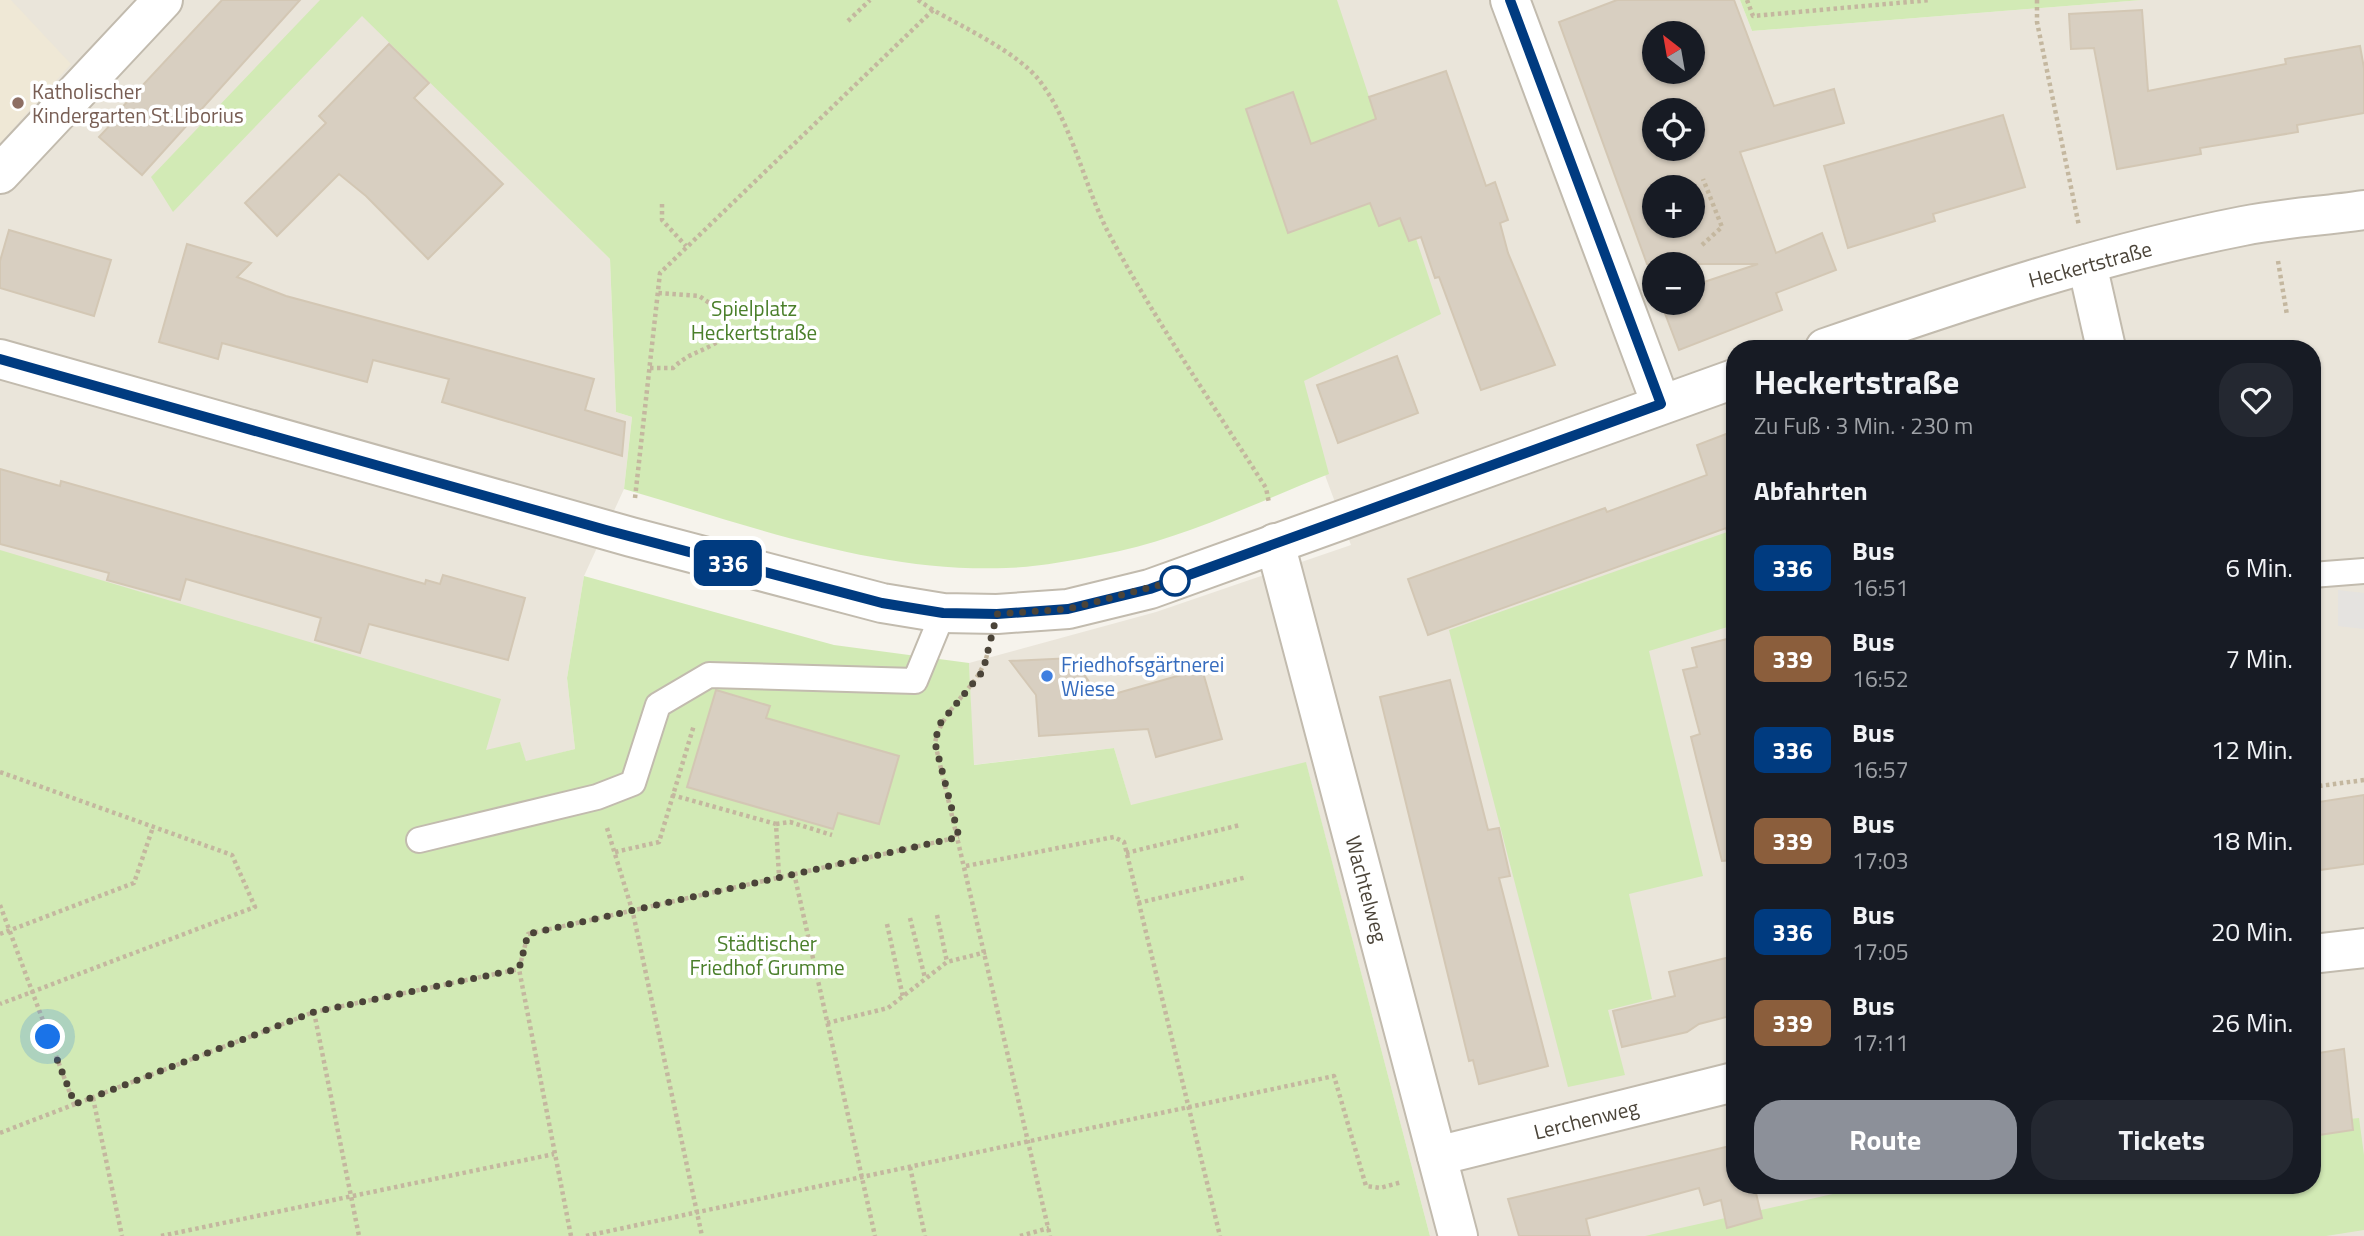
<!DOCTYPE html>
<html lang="de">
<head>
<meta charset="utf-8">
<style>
  :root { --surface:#171b24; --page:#242831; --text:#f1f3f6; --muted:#9ea1a6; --accent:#8c9099 }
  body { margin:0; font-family:"Titillium Web",sans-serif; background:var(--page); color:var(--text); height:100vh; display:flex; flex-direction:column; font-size:26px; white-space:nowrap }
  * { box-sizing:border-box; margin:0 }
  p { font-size:23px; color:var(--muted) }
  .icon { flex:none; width:38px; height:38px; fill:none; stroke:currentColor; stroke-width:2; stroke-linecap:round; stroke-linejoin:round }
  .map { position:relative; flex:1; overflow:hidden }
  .side { position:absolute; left:1726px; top:340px; width:595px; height:854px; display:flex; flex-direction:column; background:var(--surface); border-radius:28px; box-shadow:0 2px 5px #0004 }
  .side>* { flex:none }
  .badge { padding:0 14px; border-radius:10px; font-size:24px; line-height:46px }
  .needle { width:46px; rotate:329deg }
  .fabs { position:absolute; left:1642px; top:21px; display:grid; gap:14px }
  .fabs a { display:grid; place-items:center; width:63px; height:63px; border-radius:50%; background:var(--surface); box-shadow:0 2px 5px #0004; font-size:35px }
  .you { position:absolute; width:35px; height:35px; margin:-18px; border:5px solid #fff; border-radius:50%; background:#1a73e8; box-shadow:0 0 0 10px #1a73e833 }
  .map>.badge { position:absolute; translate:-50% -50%; box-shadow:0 0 0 4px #fff }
  h2 { padding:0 28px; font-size:26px; line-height:63px }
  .round { display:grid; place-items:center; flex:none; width:74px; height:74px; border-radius:28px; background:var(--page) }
  .overview { display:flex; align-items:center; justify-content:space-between; height:119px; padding:0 28px }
  h1 { font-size:33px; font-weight:700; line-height:52px }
  .button { display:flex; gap:14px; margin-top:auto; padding:14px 28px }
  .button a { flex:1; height:80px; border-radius:28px; background:var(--accent); color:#fff; font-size:28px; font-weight:700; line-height:80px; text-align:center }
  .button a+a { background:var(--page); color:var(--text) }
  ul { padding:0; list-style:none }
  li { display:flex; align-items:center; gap:21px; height:91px; padding:0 28px }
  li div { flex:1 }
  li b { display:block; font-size:26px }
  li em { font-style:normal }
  li .badge { min-width:77px; font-weight:700; text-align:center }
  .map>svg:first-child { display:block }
</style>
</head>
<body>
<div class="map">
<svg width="2364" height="1236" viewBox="0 0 2364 1236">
  <rect width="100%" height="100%" fill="#f6f3ec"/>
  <g fill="#eae5da" fill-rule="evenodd">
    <path d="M 0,0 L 510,0 L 430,81 L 610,259 L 616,412 L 632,417 L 624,489 L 584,576 L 567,678 L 575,749 L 526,762 L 520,743 L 487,751 L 0,669 Z"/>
    <path d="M 1199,0 L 1740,0 L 1752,31 L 2142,0 L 2364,0 L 2364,1236 L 1430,1236 L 1306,763 L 1131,806 L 1114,748 L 973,765 L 969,663 L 1156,612 L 1351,545 L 1326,478 ZM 1654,33 L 1692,33 L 1692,72 L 1654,72 ZM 1654,110 L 1692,110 L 1692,149 L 1654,149 ZM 1654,187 L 1692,187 L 1692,226 L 1654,226 ZM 1654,264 L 1692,264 L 1692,303 L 1654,303 ZM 1734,348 L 2312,348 L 2312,1185 L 1734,1185 Z"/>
  </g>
  <path fill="#efe8d6" d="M 0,0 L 11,0 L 71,64 L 0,143 Z"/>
  <g fill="#d2eab5">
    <path d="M 320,0 L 1337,0 L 1441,314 L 1304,381 L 1329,474 C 1255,503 1179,541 1100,555 C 1070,561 1037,567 1006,568 C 876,573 747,525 624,489 L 632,417 L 616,412 L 610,259 L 362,16 L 173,212 L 151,177 Z"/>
    <path d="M 1740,0 L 2142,0 L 1752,31 Z"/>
    <path d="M 1734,514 L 1734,625 L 1649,651 L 1703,876 L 1629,894 L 1652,999 L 1608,1010 L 1625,1075 L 1568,1087 L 1449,630 L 1730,531 L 1726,517 Z"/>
    <path d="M 0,550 L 501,699 L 486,750 L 520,742 L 526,761 L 575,749 L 567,678 L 584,576 L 834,645 L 969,663 L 974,765 L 1114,748 L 1131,805 L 1306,762 L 1430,1236 L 0,1236 Z"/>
    <path d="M 2359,1118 L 2364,1155 L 2364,1230 L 2326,1236 L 1645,1236 L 1873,1185 L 2312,1185 L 2312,1123 Z"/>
  </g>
  <path fill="#e5e3e0" d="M 2338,590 L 2364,593 L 2364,629 L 2338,626 Z"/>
  <g fill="#d8cfc1" stroke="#d3c7b4" stroke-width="2" fill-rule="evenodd">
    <path d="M 222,0 L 300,0 L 142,175 L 99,137 L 117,118 L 114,116 Z"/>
    <path d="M 1617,0 L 1734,0 L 1774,106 L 1834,89 L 1844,123 L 1740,152 L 1776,253 L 1822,233 L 1836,270 L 1776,293 L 1782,310 L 1679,350 L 1661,303 L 1692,303 L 1692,286 L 1758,264 L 1647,264 L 1559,22 ZM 1654,33 L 1692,33 L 1692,72 L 1654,72 ZM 1654,110 L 1692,110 L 1692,149 L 1654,149 ZM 1654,187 L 1692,187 L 1692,226 L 1654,226 Z"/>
    <path d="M 2142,10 L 2148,91 L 2286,64 L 2285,59 L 2360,46 L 2364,68 L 2364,113 L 2297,125 L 2298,132 L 2200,148 L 2201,154 L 2117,169 L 2094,48 L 2071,49 L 2069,14 Z"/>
    <path d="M 389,44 L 429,83 L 414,98 L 503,184 L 428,259 L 366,196 L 339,174 L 277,236 L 245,203 L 326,123 L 319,116 Z"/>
    <path d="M 1446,71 L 1486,186 L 1495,182 L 1508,220 L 1500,223 L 1508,253 L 1555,365 L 1481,390 L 1439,277 L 1435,278 L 1421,237 L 1409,241 L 1400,218 L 1379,226 L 1370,203 L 1288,233 L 1246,109 L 1293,92 L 1311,144 L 1376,119 L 1369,97 Z"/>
    <path d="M 2003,115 L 2025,187 L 1933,214 L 1935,221 L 1848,248 L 1824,166 Z"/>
    <path d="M 9,230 L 111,260 L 94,316 L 0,288 L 0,261 Z"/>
    <path d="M 187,244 L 251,263 L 237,277 L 286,296 L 594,379 L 585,410 L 625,422 L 622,456 L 442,402 L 449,379 L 373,360 L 367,382 L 222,343 L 218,359 L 159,342 Z"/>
    <path d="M 1397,356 L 1418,413 L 1338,443 L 1317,385 Z"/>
    <path d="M 1734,431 L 1734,537 L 1729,538 L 1726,528 L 1428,635 L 1408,579 L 1605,508 L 1607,512 L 1707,475 L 1697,445 Z"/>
    <path d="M 0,469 L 60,486 L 61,481 L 425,584 L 426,580 L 440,584 L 443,575 L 525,598 L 508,660 L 369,624 L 360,653 L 315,640 L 321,618 L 186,579 L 180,600 L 107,580 L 109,573 L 0,544 Z"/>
    <path d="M 1727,639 L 1734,666 L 1734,860 L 1722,861 L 1691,737 L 1700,734 L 1683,670 L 1697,667 L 1692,648 Z"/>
    <path d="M 1073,658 L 1100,698 L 1202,669 L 1222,739 L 1156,757 L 1148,729 L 1039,736 L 1036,695 L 1010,661 Z"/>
    <path d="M 1450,680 L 1488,830 L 1499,828 L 1510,876 L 1499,878 L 1548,1066 L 1479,1084 L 1473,1060 L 1469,1061 L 1380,697 Z"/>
    <path d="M 716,690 L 770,706 L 766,718 L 899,756 L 879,824 L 838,813 L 833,829 L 687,787 Z"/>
    <path d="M 2364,795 L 2364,864 L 2312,871 L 2312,803 Z"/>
    <path d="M 1734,956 L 1734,1015 L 1699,1024 L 1687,1032 L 1622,1047 L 1613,1011 L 1675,996 L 1669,972 Z"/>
    <path d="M 2344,1049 L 2353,1130 L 2312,1136 L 2312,1054 Z"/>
    <path d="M 1734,1145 L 1734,1185 L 1754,1185 L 1762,1218 L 1727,1228 L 1721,1200 L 1704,1205 L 1699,1188 L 1586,1219 L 1590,1236 L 1519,1236 L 1508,1199 Z"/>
  </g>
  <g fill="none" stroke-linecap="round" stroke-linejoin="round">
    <defs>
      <g id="lane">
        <path d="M 2312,575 L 2364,571"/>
        <path d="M 419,840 L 597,797 L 633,783 L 658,705 L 709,675 L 915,681 L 943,613"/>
      </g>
      <g id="street">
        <path d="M 1510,0 L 1661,404"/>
        <path d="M 0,174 L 163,0"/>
        <path d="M 2087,264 L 2106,348"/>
        <path d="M 1825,348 C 1962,301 2100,254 2243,226 C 2282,218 2324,216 2364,210"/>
        <path d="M 0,359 L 631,537 L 882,603 L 943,613 L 997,614 L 1068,609 L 1150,589 L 1734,379"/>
        <path d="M 1275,543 L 1458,1236"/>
        <path d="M 2312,954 L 2364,948"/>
        <path d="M 1437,1156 L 1734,1082"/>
      </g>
    </defs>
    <use href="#lane" stroke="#c2bbae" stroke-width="28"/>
    <use href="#street" stroke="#c2bbae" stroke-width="42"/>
    <g stroke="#c4b79f" stroke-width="4.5" stroke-dasharray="3.5 3.5" stroke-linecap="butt">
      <path d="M 918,0 L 933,10"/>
      <path d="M 1747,0 L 1753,16 L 1931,0"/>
      <path d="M 2037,0 L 2037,22 L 2079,226"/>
      <path d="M 848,21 L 870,0"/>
      <path d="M 662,204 L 662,220 L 686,246"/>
      <path d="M 1702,245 L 1722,227 L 1703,179"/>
      <path d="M 2278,261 L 2287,315"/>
      <path d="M 650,368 L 673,368 C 693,349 706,353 726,335 L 723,312 L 699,296 L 658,293"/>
      <path d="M 635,498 L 660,273 L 933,10 C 963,27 1018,53 1039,80 C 1072,123 1083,182 1107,230 C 1154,319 1212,403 1266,488 L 1269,503"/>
      <path d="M 987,655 C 978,689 942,707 935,743 L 1050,1236"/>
      <path d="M 0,772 L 232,855 L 255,907 L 0,1004"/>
      <path d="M 2312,787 L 2364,780"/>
      <path d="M 672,795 L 776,824 L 779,876"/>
      <path d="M 776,824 L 790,822 L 832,835"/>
      <path d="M 607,828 L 633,913 L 702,1236"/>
      <path d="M 615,852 L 659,842 L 694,725"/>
      <path d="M 1126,853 L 1240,825"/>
      <path d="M 966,866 L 1114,837 L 1124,842 L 1220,1236"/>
      <path d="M 794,873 L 875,1236"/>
      <path d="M 1138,903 L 1247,877"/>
      <path d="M 0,905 L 74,1104"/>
      <path d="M 937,915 L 947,962"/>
      <path d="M 910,918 L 925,978"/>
      <path d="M 887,924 L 903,997"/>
      <path d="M 0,934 L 134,883 L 153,827"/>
      <path d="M 314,1012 L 359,1236"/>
      <path d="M 827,1023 L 888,1008 L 947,962 L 986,952"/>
      <path d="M 93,1098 L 122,1236"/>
      <path d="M 0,1133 L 314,1012 L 519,969"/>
      <path d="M 910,1167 L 925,1236"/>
      <path d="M 161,1236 L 554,1154"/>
      <path d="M 571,1236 L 519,969 L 528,934 L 959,837"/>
      <path d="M 586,1236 L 1334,1076 L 1366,1186 L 1380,1188 L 1402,1182"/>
      <path d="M 1020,1236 L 1049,1228"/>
    </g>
    <use href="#lane" stroke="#fff" stroke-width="24"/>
    <use href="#street" stroke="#fff" stroke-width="38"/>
  </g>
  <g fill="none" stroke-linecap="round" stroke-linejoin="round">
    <defs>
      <path id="line" d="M 0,359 L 606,530 L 882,603 L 943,613 L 997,614 L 1068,609 L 1150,589 L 1661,404 L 1510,0"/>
    </defs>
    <use href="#line" stroke="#fff" stroke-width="16"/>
    <use href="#line" stroke="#003b80" stroke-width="10"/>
    <path stroke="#4b4439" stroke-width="7" stroke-dasharray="0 12.6" d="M 48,1037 L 75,1104 L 314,1012 L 519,969 L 528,934 L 959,837 L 935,743 L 939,725 L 983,671 L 997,614 L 1068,609 L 1175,581"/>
  </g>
  <circle fill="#8d6e63" stroke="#fff" stroke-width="2.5" cx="18" cy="103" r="7"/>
  <circle fill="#fff" stroke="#003b80" stroke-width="3.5" cx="1175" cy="581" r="14"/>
  <circle fill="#3f7fe0" stroke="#fff" stroke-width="2.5" cx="1047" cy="676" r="7"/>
  <g text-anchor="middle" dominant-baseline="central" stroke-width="7" stroke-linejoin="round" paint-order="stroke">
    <g font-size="21" fill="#785e54" stroke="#fff" text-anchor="start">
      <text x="32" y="91">Katholischer<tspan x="32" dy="24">Kindergarten St.Liborius</tspan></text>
    </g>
    <g font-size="21" fill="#4b4439" stroke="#fff">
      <text transform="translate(2090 264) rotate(-15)">Heckertstraße</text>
      <text transform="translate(1367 889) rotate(75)">Wachtelweg</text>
      <text transform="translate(1586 1119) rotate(-14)">Lerchenweg</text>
    </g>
    <g font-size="21" fill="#4a7f2a" stroke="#fff">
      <text x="754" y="308">Spielplatz<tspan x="754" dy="24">Heckertstraße</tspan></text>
      <text x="767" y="943">Städtischer<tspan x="767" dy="24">Friedhof Grumme</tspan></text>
    </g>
    <g font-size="21" fill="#366cbe" stroke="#fff" text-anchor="start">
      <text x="1061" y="664">Friedhofsgärtnerei<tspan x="1061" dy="24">Wiese</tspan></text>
    </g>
  </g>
</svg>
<div class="fabs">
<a><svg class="needle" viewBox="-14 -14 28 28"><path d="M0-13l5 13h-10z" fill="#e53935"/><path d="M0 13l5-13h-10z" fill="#9ea1a6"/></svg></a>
<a><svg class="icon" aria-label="locate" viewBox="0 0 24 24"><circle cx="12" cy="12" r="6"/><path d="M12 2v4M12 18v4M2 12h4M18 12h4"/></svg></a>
<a>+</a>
<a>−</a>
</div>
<div class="you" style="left:48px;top:1037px"></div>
<b class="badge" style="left:728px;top:563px;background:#003b80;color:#fff">336</b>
<section class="side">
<div class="overview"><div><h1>Heckertstraße</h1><p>Zu Fuß · 3 Min. · 230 m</p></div><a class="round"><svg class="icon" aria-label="heart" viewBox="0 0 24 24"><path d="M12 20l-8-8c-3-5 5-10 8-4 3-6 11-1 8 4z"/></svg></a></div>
<h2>Abfahrten</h2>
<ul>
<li><span class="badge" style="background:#003b80;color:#fff">336</span><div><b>Bus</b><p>16:51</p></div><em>6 Min.</em></li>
<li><span class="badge" style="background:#8b5e3c;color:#fff">339</span><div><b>Bus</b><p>16:52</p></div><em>7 Min.</em></li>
<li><span class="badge" style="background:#003b80;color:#fff">336</span><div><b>Bus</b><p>16:57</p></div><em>12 Min.</em></li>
<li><span class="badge" style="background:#8b5e3c;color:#fff">339</span><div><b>Bus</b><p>17:03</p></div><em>18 Min.</em></li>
<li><span class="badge" style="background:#003b80;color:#fff">336</span><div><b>Bus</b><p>17:05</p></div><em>20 Min.</em></li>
<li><span class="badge" style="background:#8b5e3c;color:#fff">339</span><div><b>Bus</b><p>17:11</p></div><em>26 Min.</em></li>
</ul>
<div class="button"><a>Route</a><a>Tickets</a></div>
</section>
</div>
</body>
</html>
